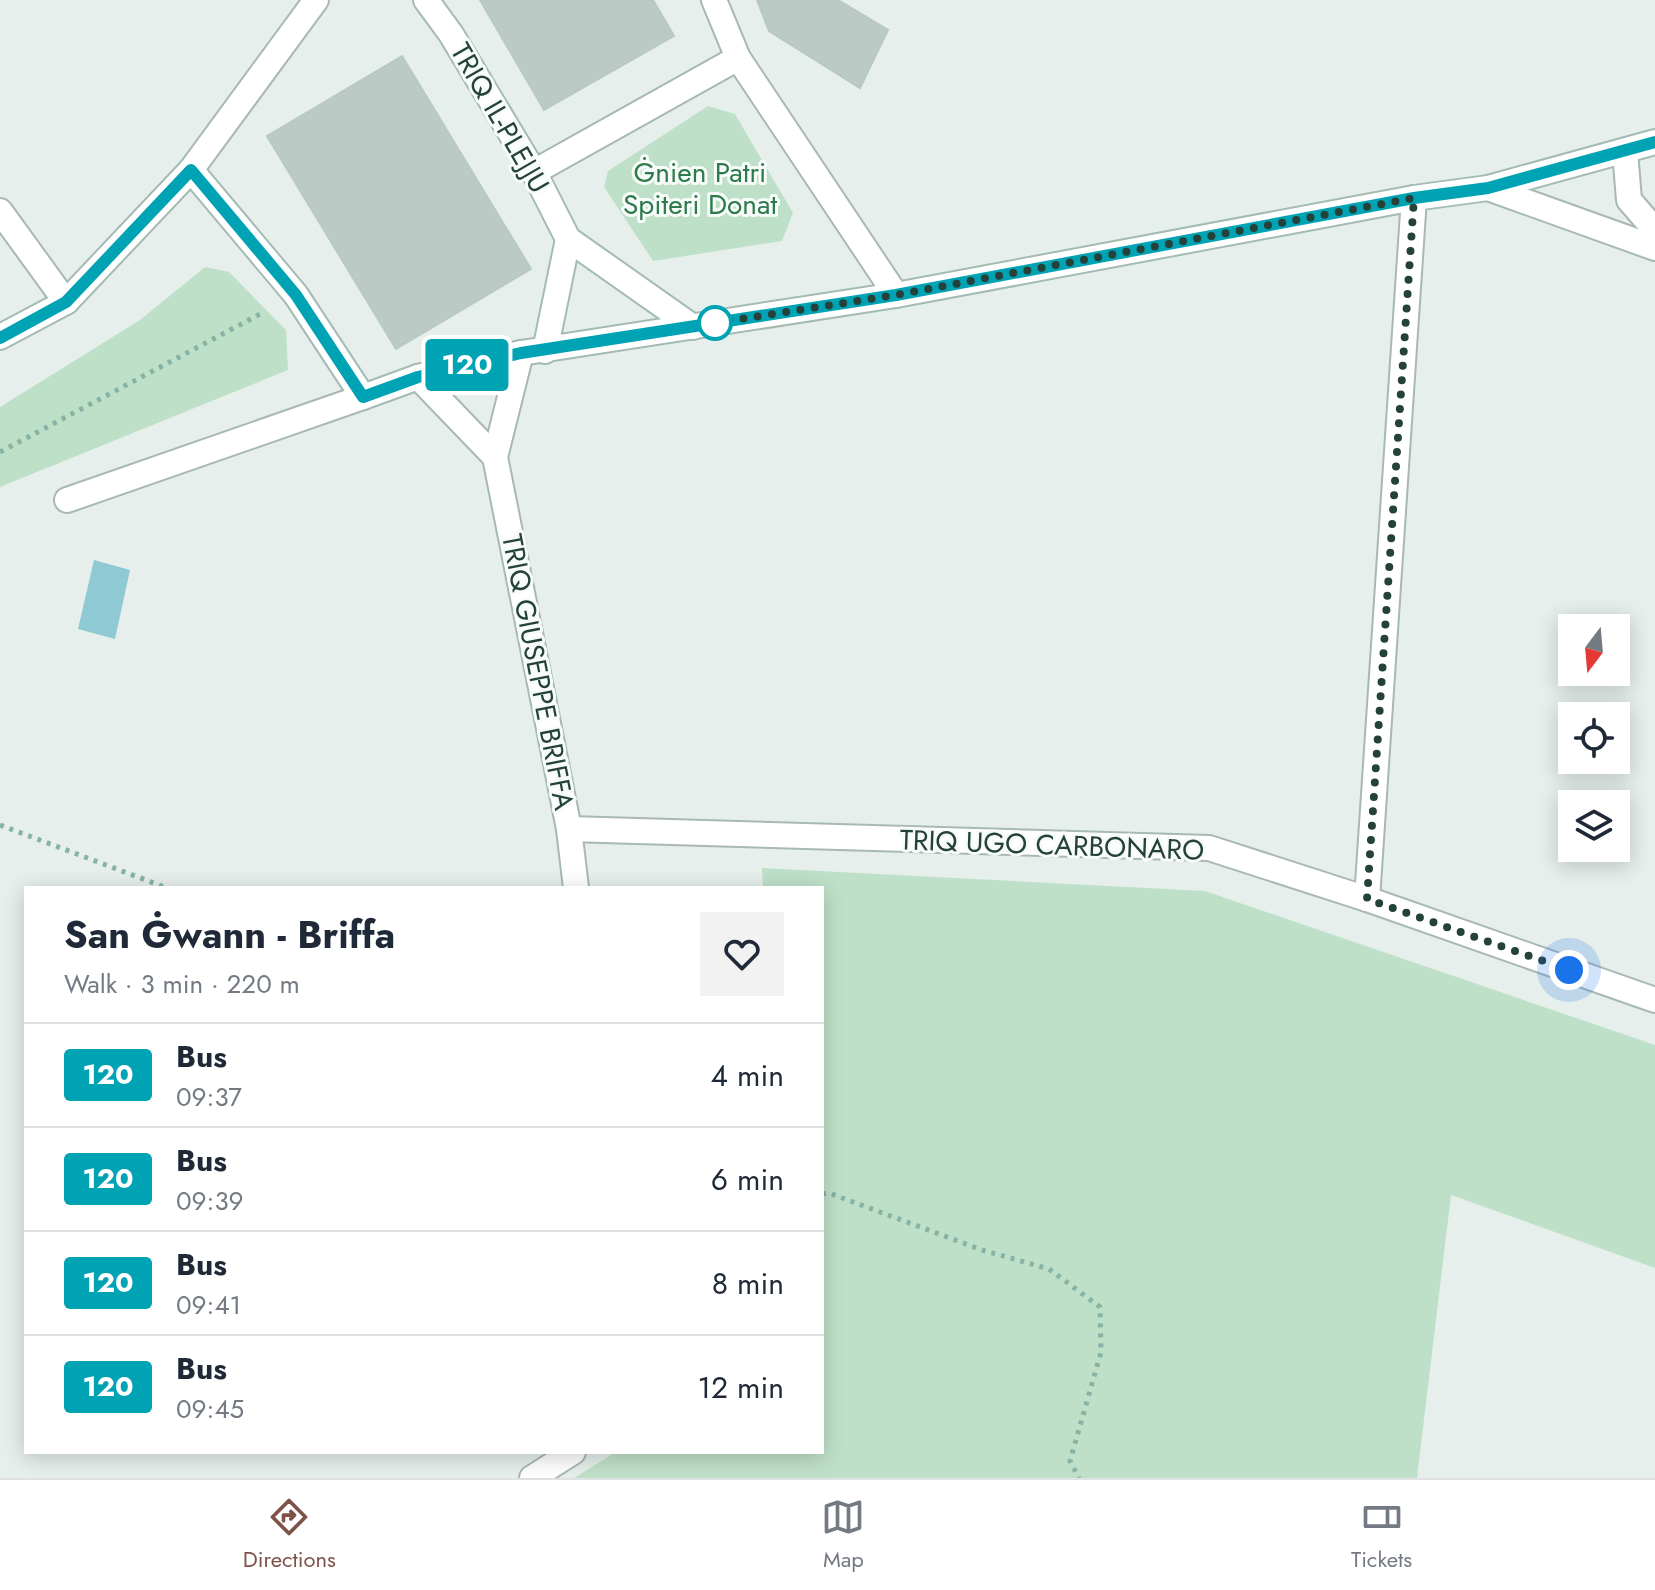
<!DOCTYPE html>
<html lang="en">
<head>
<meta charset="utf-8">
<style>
  :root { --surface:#fff; --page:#f2f2f3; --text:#1f2937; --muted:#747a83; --line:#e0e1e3; --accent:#7f5249 }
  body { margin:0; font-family:Jost,sans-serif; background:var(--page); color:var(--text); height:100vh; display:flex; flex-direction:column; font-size:30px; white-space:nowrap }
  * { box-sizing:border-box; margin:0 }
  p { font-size:26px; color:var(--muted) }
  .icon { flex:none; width:44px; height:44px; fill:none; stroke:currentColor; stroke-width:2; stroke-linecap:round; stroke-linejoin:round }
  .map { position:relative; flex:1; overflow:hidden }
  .side { position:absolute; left:24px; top:886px; width:800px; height:568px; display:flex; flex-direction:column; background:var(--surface); border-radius:0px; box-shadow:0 4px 20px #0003 }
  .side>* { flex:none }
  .badge { padding:0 16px; border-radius:6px; font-size:28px; line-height:52px }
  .needle { width:52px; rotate:196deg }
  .tools { position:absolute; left:1558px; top:614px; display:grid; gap:16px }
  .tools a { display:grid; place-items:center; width:72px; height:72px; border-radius:0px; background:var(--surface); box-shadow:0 4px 20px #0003; font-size:40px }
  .you { position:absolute; width:40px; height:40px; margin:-20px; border:6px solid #fff; border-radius:50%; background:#1a73e8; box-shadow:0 0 0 12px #1a73e833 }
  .map>.badge { position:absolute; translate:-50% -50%; box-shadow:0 0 0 4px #fff }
  .round { display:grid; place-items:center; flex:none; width:84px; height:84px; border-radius:0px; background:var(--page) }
  .headline { display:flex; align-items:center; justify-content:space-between; height:136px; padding:0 40px }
  h1 { font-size:38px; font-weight:700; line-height:60px }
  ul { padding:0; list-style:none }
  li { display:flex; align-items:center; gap:24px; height:104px; padding:0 40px; border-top:2px solid var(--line) }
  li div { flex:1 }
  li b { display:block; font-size:30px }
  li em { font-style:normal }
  li .badge { min-width:88px; font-weight:700; text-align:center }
  .dock { display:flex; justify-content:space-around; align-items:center; height:112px; border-top:2px solid var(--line); background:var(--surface); font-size:22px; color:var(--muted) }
  .dock a { display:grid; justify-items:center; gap:4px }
  .dock .on { color:var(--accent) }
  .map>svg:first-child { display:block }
</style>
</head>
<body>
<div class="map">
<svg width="1655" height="1478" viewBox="0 0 1655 1478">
  <rect width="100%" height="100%" fill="#e6efeb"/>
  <g fill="#bfe0c8">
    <path d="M 708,106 L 735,114 L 793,213 L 782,241 L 653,261 L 604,187 L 608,171 Z"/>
    <path d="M 205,267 L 229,272 L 286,330 L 288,370 L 0,487 L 0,407 L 140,320 Z"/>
    <path d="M 762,868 L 1205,891 L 1655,1045 L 1655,1268 L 1451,1195 L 1417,1478 L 574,1478 L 616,1452 L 822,1452 L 822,888 L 763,888 Z"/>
  </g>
  <path fill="#8ec9d4" d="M 94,560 L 130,570 L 115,639 L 78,629 Z"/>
  <g fill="#bbcac4" stroke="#b8c9c2" stroke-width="2">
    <path d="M 480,0 L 653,0 L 674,36 L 544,110 Z"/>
    <path d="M 757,0 L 838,0 L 888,30 L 860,88 L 769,31 Z"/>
    <path d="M 402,56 L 531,269 L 396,349 L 267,136 Z"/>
  </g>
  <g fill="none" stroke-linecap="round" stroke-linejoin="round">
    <defs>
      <g id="street">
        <path d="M 714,0 L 738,58 L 896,295"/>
        <path d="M 1625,151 L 1629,200 L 1655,230"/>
        <path d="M 191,170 L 316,0"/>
        <path d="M 534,172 L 738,58"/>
        <path d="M 1488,188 L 1655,248"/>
        <path d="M 0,211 L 66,302"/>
        <path d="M 521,353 L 495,457 L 569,829 L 576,888"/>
        <path d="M 418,377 L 495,457"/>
        <path d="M 67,500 L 363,397"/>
        <path d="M 569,829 L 1209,848 L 1367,899 L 1655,1000"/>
        <path d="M 1367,899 L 1414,198"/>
        <path d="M 532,1478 L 573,1452"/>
      </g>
      <g id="secondary">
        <path d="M 426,0 L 451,34 L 534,172 L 568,239 L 693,327"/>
        <path d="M 0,337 L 66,302 L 191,170 L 296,295 L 363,397 L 418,377 L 521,353 L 896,295 L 1414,198 L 1488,188 L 1655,142"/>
        <path d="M 545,351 L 568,239"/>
      </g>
    </defs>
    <use href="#street" stroke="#a8b8b2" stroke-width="28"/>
    <use href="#secondary" stroke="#a4bbb3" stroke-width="28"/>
    <g stroke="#86b3a5" stroke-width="5" stroke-dasharray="4 6" stroke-linecap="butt">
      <path d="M 0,452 L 264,312"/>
      <path d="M 0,825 L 167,888"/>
      <path d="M 822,1194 L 829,1193 L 982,1250 L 1049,1269 L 1100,1307 L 1101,1352 L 1070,1461 L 1079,1478"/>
    </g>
    <use href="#street" stroke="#fff" stroke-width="24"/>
    <use href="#secondary" stroke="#fff" stroke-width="24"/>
  </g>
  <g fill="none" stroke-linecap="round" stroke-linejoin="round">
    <defs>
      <path id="line" d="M 0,338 L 66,302 L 191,170 L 296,295 L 363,397 L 418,377 L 521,353 L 896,295 L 1414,198 L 1488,188 L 1655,142"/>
    </defs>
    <use href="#line" stroke="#fff" stroke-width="18"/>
    <use href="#line" stroke="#00a3b4" stroke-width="12"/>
    <path stroke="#24423a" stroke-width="8" stroke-dasharray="0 14.4" d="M 715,323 L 896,295 L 1414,198 L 1367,899 L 1569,970"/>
  </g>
  <circle fill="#fff" stroke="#00a3b4" stroke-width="4" cx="715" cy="323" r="16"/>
  <g text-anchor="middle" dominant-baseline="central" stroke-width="6" stroke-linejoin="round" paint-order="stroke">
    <g font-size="28" fill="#24423a" stroke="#f7fbf9">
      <text transform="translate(500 118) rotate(60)">TRIQ IL-PLEJJU</text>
      <text transform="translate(538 672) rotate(79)">TRIQ GIUSEPPE BRIFFA</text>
      <text transform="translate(1052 845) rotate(2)">TRIQ UGO CARBONARO</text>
    </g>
    <g font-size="28" fill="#2d7a4b" stroke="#f7fbf9">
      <text x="700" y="172">Ġnien Patri<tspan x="700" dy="32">Spiteri Donat</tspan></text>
    </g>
  </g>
</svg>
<div class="tools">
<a><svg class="needle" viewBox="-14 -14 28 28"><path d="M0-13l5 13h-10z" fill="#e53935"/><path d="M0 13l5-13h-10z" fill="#747a83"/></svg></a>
<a><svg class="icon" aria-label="locate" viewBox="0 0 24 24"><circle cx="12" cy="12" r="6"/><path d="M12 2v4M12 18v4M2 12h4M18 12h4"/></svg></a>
<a><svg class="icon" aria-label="layers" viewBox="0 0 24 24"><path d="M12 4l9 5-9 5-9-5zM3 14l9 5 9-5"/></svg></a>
</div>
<div class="you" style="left:1569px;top:970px"></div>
<b class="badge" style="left:467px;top:365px;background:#00a3b4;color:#fff">120</b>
<section class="side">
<div class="headline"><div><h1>San Ġwann - Briffa</h1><p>Walk · 3 min · 220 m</p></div><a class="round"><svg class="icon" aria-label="heart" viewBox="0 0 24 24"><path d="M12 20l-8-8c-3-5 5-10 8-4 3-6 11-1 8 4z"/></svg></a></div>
<ul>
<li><span class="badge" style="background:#00a3b4;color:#fff">120</span><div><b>Bus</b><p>09:37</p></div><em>4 min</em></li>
<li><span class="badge" style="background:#00a3b4;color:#fff">120</span><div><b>Bus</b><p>09:39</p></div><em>6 min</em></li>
<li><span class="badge" style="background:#00a3b4;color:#fff">120</span><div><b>Bus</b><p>09:41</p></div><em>8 min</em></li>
<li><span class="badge" style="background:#00a3b4;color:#fff">120</span><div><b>Bus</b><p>09:45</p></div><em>12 min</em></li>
</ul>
</section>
</div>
<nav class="dock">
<a class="on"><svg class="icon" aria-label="directions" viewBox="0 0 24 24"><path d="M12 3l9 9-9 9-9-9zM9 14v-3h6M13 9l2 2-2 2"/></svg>Directions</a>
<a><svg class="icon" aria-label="map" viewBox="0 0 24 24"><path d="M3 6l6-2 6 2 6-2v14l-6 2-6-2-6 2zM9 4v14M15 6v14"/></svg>Map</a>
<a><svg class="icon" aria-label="tickets" viewBox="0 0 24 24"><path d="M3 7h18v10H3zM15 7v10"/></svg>Tickets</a>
</nav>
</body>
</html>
